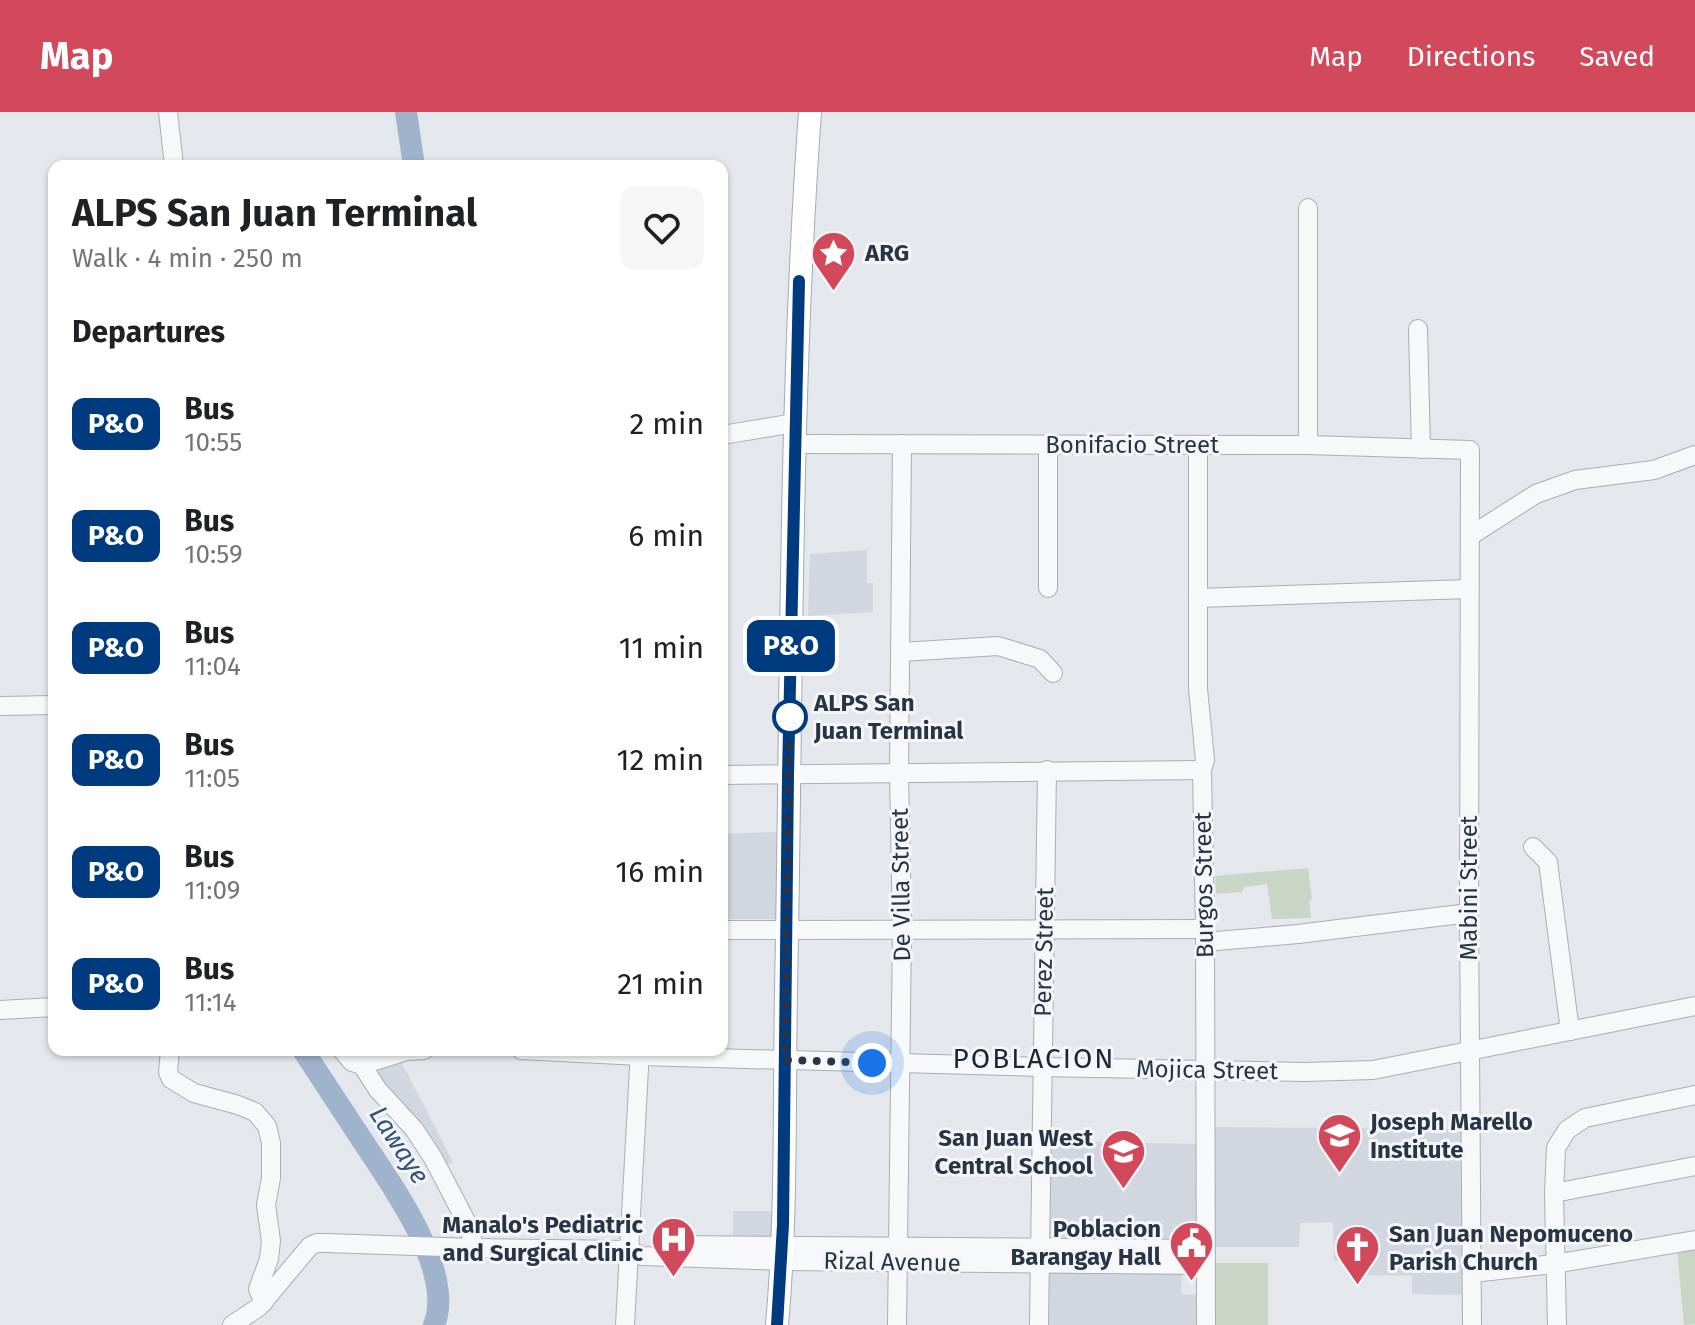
<!DOCTYPE html>
<html lang="en">
<head>
<meta charset="utf-8">
<style>
  :root { --surface:#fff; --page:#f6f6f6; --text:#202124; --muted:#757577; --accent:#d1495b }
  body { margin:0; font-family:"Fira Sans",sans-serif; background:var(--page); color:var(--text); height:100vh; display:flex; flex-direction:column; font-size:30px; white-space:nowrap }
  * { box-sizing:border-box; margin:0 }
  p { font-size:26px; color:var(--muted) }
  .icon { flex:none; width:44px; height:44px; fill:none; stroke:currentColor; stroke-width:2; stroke-linecap:round; stroke-linejoin:round }
  .map { position:relative; flex:1; overflow:hidden }
  .drawer { position:absolute; left:48px; top:48px; width:680px; height:896px; display:flex; flex-direction:column; background:var(--surface); border-radius:16px; box-shadow:0 2px 6px #0004 }
  .drawer>* { flex:none }
  .badge { padding:0 16px; border-radius:12px; font-size:28px; line-height:52px }
  .you { position:absolute; width:40px; height:40px; margin:-20px; border:6px solid #fff; border-radius:50%; background:#1a73e8; box-shadow:0 0 0 12px #1a73e833 }
  .map>.badge { position:absolute; translate:-50% -50%; box-shadow:0 0 0 4px #fff }
  h2 { padding:0 24px; font-size:30px; line-height:72px }
  .round { display:grid; place-items:center; flex:none; width:84px; height:84px; border-radius:16px; background:var(--page) }
  .headline { display:flex; align-items:center; justify-content:space-between; height:136px; padding:0 24px }
  h1 { font-size:38px; font-weight:700; line-height:60px }
  ul { padding:0; list-style:none }
  li { display:flex; align-items:center; gap:24px; height:112px; padding:0 24px }
  li div { flex:1 }
  li b { display:block; font-size:30px }
  li em { font-style:normal }
  li .badge { min-width:88px; font-weight:700; text-align:center }
  header { display:flex; align-items:center; gap:48px; box-sizing:border-box; height:112px; padding:0 40px; background:var(--accent); color:#fff }
  header strong { font-size:38px }
  nav { display:flex; gap:44px; margin-inline-start:auto; font-size:28px }
  .map>svg:first-child { display:block }
</style>
</head>
<body>
<header>
<strong>Map</strong>
<nav><a>Map</a><a>Directions</a><a>Saved</a></nav>
</header>
<div class="map">
<svg width="1695" height="1213" viewBox="0 0 1695 1213">
  <rect width="100%" height="100%" fill="#e4e7ec"/>
  <g fill="#d2d6de">
    <path d="M 867,438 L 867,471 L 873,471 L 873,500 L 808,504 L 810,442 Z"/>
    <path d="M 780,720 L 779,807 L 722,807 L 722,722 Z"/>
    <path d="M 338,938 L 395,938 L 453,1050 L 436,1060 L 409,1016 L 369,977 Z"/>
    <path d="M 1215,1015 L 1464,1017 L 1465,1183 L 1412,1182 L 1412,1164 L 1352,1163 L 1352,1149 L 1334,1149 L 1333,1110 L 1300,1111 L 1299,1135 L 1214,1135 Z"/>
    <path d="M 1049,1029 L 1199,1032 L 1200,1159 L 1182,1159 L 1181,1182 L 1200,1183 L 1200,1213 L 1047,1213 Z"/>
    <path d="M 733,1099 L 775,1099 L 774,1128 L 733,1128 Z"/>
  </g>
  <g fill="#c9d6c5">
    <path d="M 1308,756 L 1312,787 L 1309,788 L 1311,806 L 1272,807 L 1267,772 L 1244,775 L 1242,780 L 1216,782 L 1215,764 Z"/>
    <path d="M 1695,1134 L 1695,1212 L 1684,1213 L 1677,1137 Z"/>
    <rect x="1214" y="1151" width="54" height="62"/>
  </g>
  <g fill="none" stroke-linecap="round" stroke-linejoin="round">
    <g stroke="#9fb4cc" stroke-width="22">
      <path d="M 406,0 L 414,54"/>
      <path d="M 303,938 C 322,967 341,996 360,1025 C 389,1069 456,1159 434,1213"/>
    </g>
    <defs>
      <g id="minor">
        <path d="M 168,0 L 174,54"/>
        <path d="M 1308,96 L 1308,333"/>
        <path d="M 1418,217 L 1421,337"/>
        <path d="M 722,323 L 795,311"/>
        <path d="M 795,332 L 1308,333 L 1470,338 L 1469,801 L 1472,1213"/>
        <path d="M 1048,333 L 1048,476"/>
        <path d="M 1198,333 L 1198,577 L 1205,648 L 1202,658 L 1205,817 L 1206,1213"/>
        <path d="M 1470,424 L 1536,382 L 1575,368 L 1654,358 L 1695,343"/>
        <path d="M 1198,486 L 1469,477"/>
        <path d="M 901,540 L 998,534 L 1040,547 L 1053,561"/>
        <path d="M 0,594 L 54,593"/>
        <path d="M 722,663 L 1202,658"/>
        <path d="M 1533,735 L 1548,750 L 1570,919"/>
        <path d="M 722,818 L 1205,817"/>
        <path d="M 1205,830 L 1298,822 L 1469,801"/>
        <path d="M 0,898 L 54,895"/>
        <path d="M 170,938 L 168,960 L 171,967 L 194,981 L 238,993 L 255,1000 L 267,1014 L 271,1031 L 271,1066 L 266,1093 L 271,1129 L 269,1147 L 258,1177 L 264,1190"/>
        <path d="M 342,938 L 352,950 L 362,953 L 407,939 L 424,938"/>
        <path d="M 521,938 L 640,944 L 1042,955 L 1305,960 L 1373,958 L 1695,894"/>
        <path d="M 362,953 L 378,978 L 414,1017 L 433,1046 L 468,1113 L 475,1136"/>
        <path d="M 1554,1081 L 1695,1054"/>
        <path d="M 671,1133 L 1205,1137"/>
        <path d="M 1472,1161 L 1554,1152 L 1695,1128"/>
        <path d="M 232,1213 L 259,1195 L 310,1134 L 317,1131 L 326,1131 L 475,1136 L 630,1138 L 642,1144 L 782,1149 L 1205,1153"/>
        <path d="M 625,1213 L 640,938"/>
        <path d="M 897,1213 L 902,818 L 899,660 L 902,332"/>
        <path d="M 1039,1213 L 1047,658"/>
        <path d="M 1557,1213 L 1554,1081 L 1556,1036 L 1567,1018 L 1585,1006 L 1695,983"/>
      </g>
      <path id="major" d="M 777,1213 C 787,1102 784,989 786,878 C 792,585 789,292 810,0"/>
    </defs>
    <use href="#minor" stroke="#a9aeb7" stroke-width="20"/>
    <use href="#major" stroke="#a3abb8" stroke-width="24"/>
    <use href="#minor" stroke="#f7f8fa" stroke-width="18"/>
    <use href="#major" stroke="#fff" stroke-width="22"/>
  </g>
  <g fill="none" stroke-linecap="round" stroke-linejoin="round">
    <defs>
      <path id="line" d="M 777,1213 L 783,1113 L 788,663 L 799,169"/>
    </defs>
    <use href="#line" stroke="#fff" stroke-width="18"/>
    <use href="#line" stroke="#003b80" stroke-width="12"/>
    <path stroke="#2b3445" stroke-width="8" stroke-dasharray="0 14.4" d="M 790,605 L 790,598 L 785,948 L 872,951"/>
  </g>
  <defs>
    <symbol id="sight-pin" viewBox="-11 -11 22 30"><path d="M0 17L-7.5 6A9.5 9.5 0 1 1 7.5 6Z" fill="#d1495b" stroke="#f4f6f9"/><path d="M0-6L1.8-2.2L6-1.7L2.9 1.2L3.7 5.4L0 3.3L-3.7 5.4L-2.9 1.2L-6-1.7L-1.8-2.2Z" fill="#fff"/></symbol>
    <symbol id="school-pin" viewBox="-11 -11 22 30"><path d="M0 17L-7.5 6A9.5 9.5 0 1 1 7.5 6Z" fill="#d1495b" stroke="#f4f6f9"/><path d="M0-5L7-2L0 1L-7-2ZM-4 1L0 2.5L4 1V4Q0 6-4 4Z" fill="#fff"/></symbol>
    <symbol id="hospital-pin" viewBox="-11 -11 22 30"><path d="M0 17L-7.5 6A9.5 9.5 0 1 1 7.5 6Z" fill="#d1495b" stroke="#f4f6f9"/><path d="M-5-5h3v3.5h4V-5h3V5h-3V1.5h-4V5h-3Z" fill="#fff"/></symbol>
    <symbol id="civic-pin" viewBox="-11 -11 22 30"><path d="M0 17L-7.5 6A9.5 9.5 0 1 1 7.5 6Z" fill="#d1495b" stroke="#f4f6f9"/><path d="M-.6-6.5H3V-4.5H.6V-3L4-1V1h2V6H-6V1h2V-1L-.6-3ZM-1.2 2.5V6h2.4V2.5Z" fill="#fff"/></symbol>
    <symbol id="church-pin" viewBox="-11 -11 22 30"><path d="M0 17L-7.5 6A9.5 9.5 0 1 1 7.5 6Z" fill="#d1495b" stroke="#f4f6f9"/><path d="M-1.2-6h2.4v3.5h3.3v2.4h-3.3V6h-2.4V-.1h-3.3v-2.4h3.3Z" fill="#fff"/></symbol>
  </defs>
  <g fill-rule="evenodd">
    <use href="#sight-pin" x="808" y="116" width="51" height="69"/>
    <use href="#school-pin" x="1314" y="998" width="51" height="69"/>
    <use href="#school-pin" x="1098" y="1014" width="51" height="69"/>
    <use href="#hospital-pin" x="648" y="1102" width="51" height="69"/>
    <use href="#civic-pin" x="1166" y="1106" width="51" height="69"/>
    <use href="#church-pin" x="1332" y="1110" width="51" height="69"/>
  </g>
  <circle fill="#fff" stroke="#003b80" stroke-width="4" cx="790" cy="605" r="16"/>
  <g text-anchor="middle" dominant-baseline="central" stroke-width="6" stroke-linejoin="round" paint-order="stroke">
    <g font-size="24" font-weight="bold" fill="#2b3445" stroke="#f4f6f9" text-anchor="start">
      <text x="865" y="141">ARG</text>
      <text x="1370" y="1010">Joseph Marello<tspan x="1370" dy="28">Institute</tspan></text>
      <text x="1093" y="1026" text-anchor="end">San Juan West<tspan x="1093" dy="28">Central School</tspan></text>
      <text x="643" y="1113" text-anchor="end">Manalo's Pediatric<tspan x="643" dy="28">and Surgical Clinic</tspan></text>
      <text x="1161" y="1117" text-anchor="end">Poblacion<tspan x="1161" dy="28">Barangay Hall</tspan></text>
      <text x="1389" y="1122">San Juan Nepomuceno<tspan x="1389" dy="28">Parish Church</tspan></text>
    </g>
    <g font-size="24" fill="#2b3445" stroke="#f4f6f9">
      <text x="1132" y="333">Bonifacio Street</text>
      <text transform="translate(901 773) rotate(-91)">De Villa Street</text>
      <text transform="translate(1204 773) rotate(-91)">Burgos Street</text>
      <text transform="translate(1469 776) rotate(-90)">Mabini Street</text>
      <text transform="translate(1044 840) rotate(-89)">Perez Street</text>
      <text transform="translate(1207 958) rotate(1)">Mojica Street</text>
      <text transform="translate(892 1150) rotate(1)">Rizal Avenue</text>
    </g>
    <g font-size="24" font-weight="bold" fill="#2b3445" stroke="#f4f6f9" text-anchor="start">
      <text x="814" y="591">ALPS San<tspan x="814" dy="28">Juan Terminal</tspan></text>
    </g>
    <g font-size="26" font-style="italic" fill="#34527a" stroke="#f4f6f9">
      <text transform="translate(399 1033) rotate(57)">Lawaye</text>
    </g>
    <g font-size="28" letter-spacing="2" fill="#1d2536" stroke="#f4f6f9">
      <text x="1034" y="946">POBLACION</text>
    </g>
  </g>
</svg>
<div class="you" style="left:872px;top:951px"></div>
<b class="badge" style="left:791px;top:534px;background:#003b80;color:#fff">P&amp;O</b>
<section class="drawer">
<div class="headline"><div><h1>ALPS San Juan Terminal</h1><p>Walk · 4 min · 250 m</p></div><a class="round"><svg class="icon" aria-label="heart" viewBox="0 0 24 24"><path d="M12 20l-8-8c-3-5 5-10 8-4 3-6 11-1 8 4z"/></svg></a></div>
<h2>Departures</h2>
<ul>
<li><span class="badge" style="background:#003b80;color:#fff">P&amp;O</span><div><b>Bus</b><p>10:55</p></div><em>2 min</em></li>
<li><span class="badge" style="background:#003b80;color:#fff">P&amp;O</span><div><b>Bus</b><p>10:59</p></div><em>6 min</em></li>
<li><span class="badge" style="background:#003b80;color:#fff">P&amp;O</span><div><b>Bus</b><p>11:04</p></div><em>11 min</em></li>
<li><span class="badge" style="background:#003b80;color:#fff">P&amp;O</span><div><b>Bus</b><p>11:05</p></div><em>12 min</em></li>
<li><span class="badge" style="background:#003b80;color:#fff">P&amp;O</span><div><b>Bus</b><p>11:09</p></div><em>16 min</em></li>
<li><span class="badge" style="background:#003b80;color:#fff">P&amp;O</span><div><b>Bus</b><p>11:14</p></div><em>21 min</em></li>
</ul>
</section>
</div>
</body>
</html>
